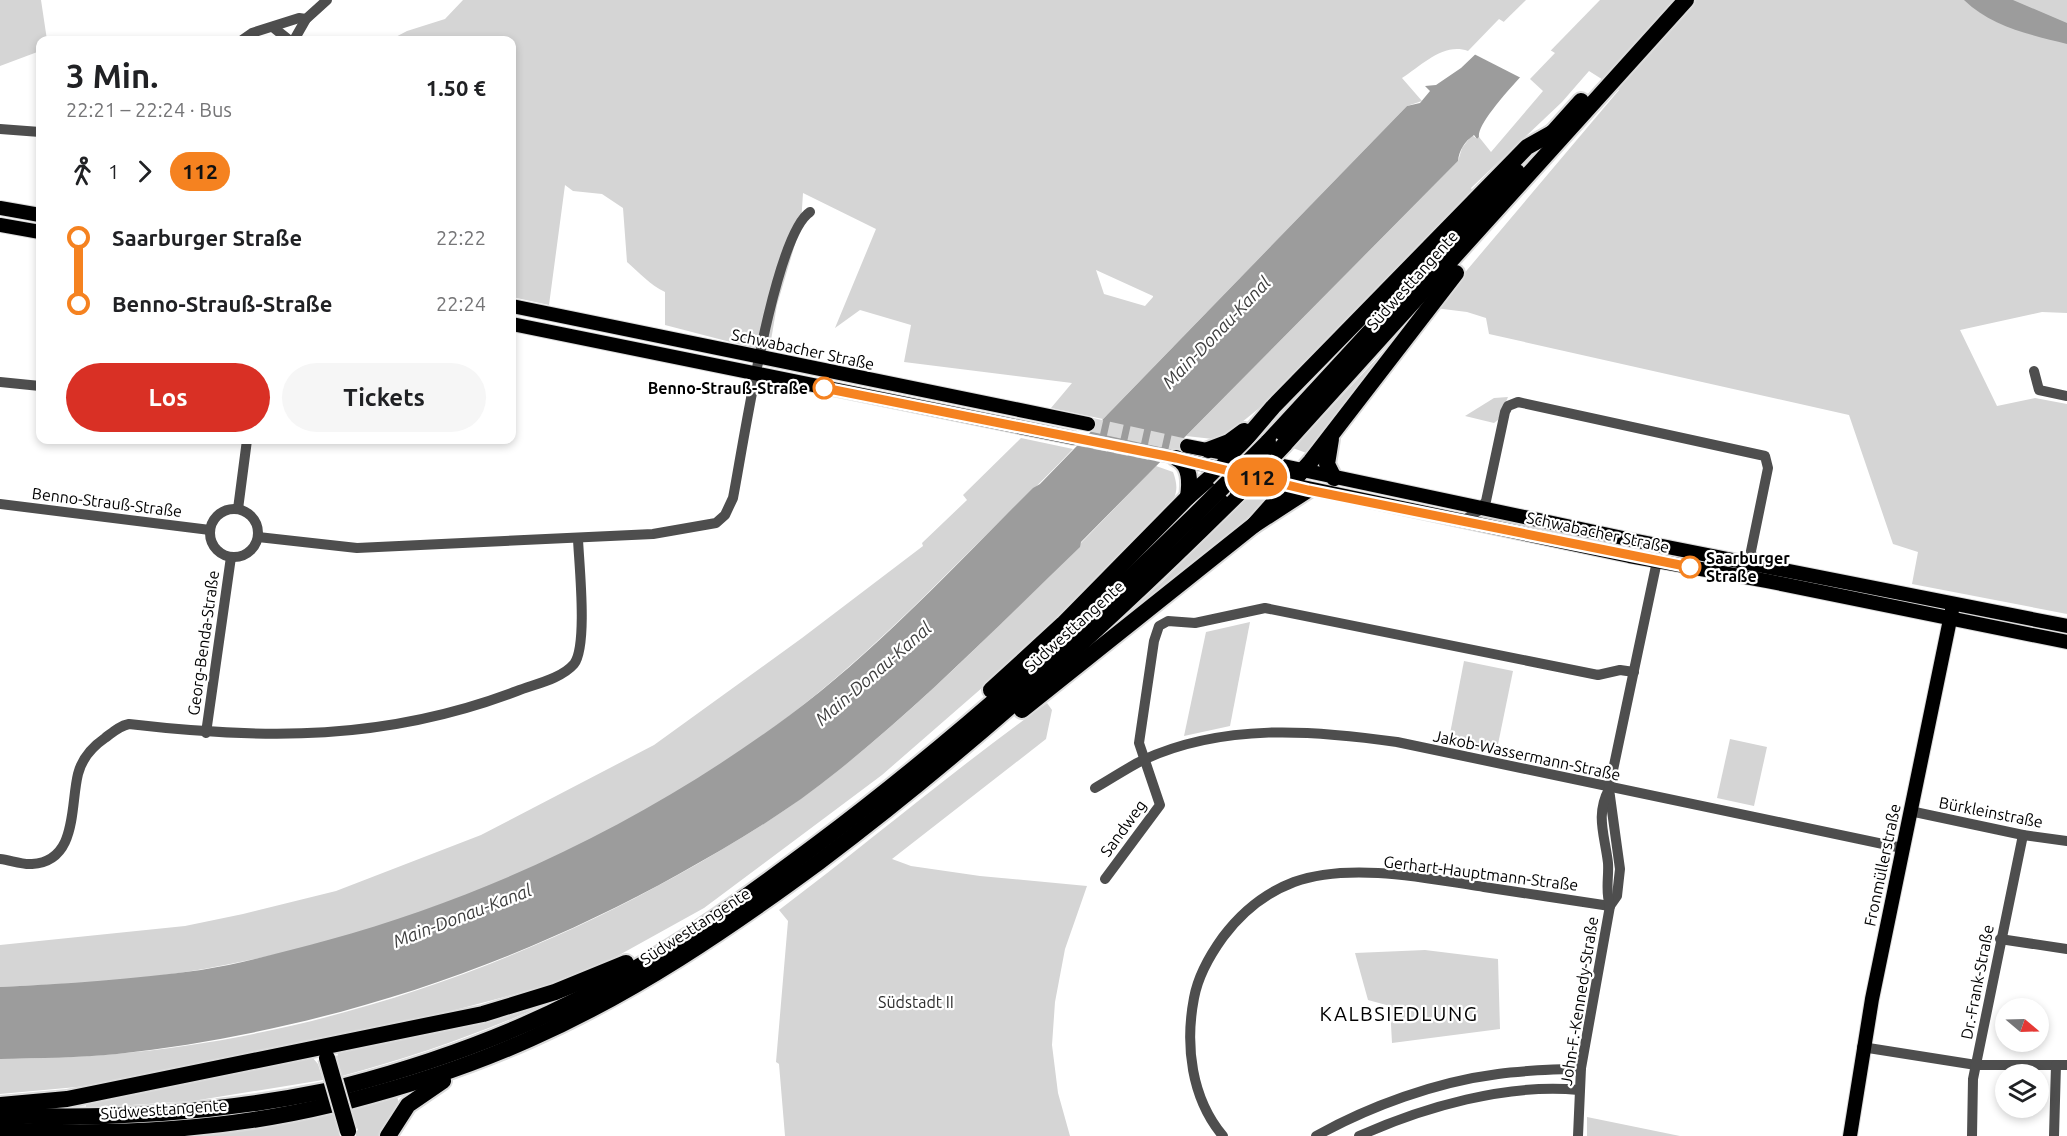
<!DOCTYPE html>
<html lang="de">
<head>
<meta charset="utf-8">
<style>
  :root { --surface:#fff; --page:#f6f6f6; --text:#202124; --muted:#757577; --accent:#d93025 }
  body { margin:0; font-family:Ubuntu,sans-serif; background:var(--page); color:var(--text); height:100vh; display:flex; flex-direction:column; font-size:22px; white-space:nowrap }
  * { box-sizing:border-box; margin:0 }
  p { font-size:20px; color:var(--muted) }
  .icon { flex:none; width:33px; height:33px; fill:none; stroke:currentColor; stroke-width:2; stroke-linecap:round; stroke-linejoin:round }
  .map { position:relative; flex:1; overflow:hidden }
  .details { position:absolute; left:36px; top:36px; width:480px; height:408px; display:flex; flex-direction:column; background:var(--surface); border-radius:12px; box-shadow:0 3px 9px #0003 }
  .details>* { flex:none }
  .badge { padding:0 12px; border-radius:20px; font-size:21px; line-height:39px }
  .needle { width:39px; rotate:109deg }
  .buttons { position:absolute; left:1995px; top:998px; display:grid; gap:12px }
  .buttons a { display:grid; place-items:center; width:54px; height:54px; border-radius:50%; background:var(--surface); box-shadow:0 3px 9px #0003; font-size:30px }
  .map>.badge { position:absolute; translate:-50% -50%; box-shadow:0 0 0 3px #fff }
  .legs { display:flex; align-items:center; gap:9px; height:66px; padding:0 30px; font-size:20px }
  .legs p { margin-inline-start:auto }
  .headline { display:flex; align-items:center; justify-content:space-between; height:102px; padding:0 30px }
  h1 { font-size:33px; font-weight:700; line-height:45px }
  .action { display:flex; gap:12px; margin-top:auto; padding:12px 30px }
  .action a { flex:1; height:69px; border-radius:36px; background:var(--accent); color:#fff; font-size:24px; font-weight:700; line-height:69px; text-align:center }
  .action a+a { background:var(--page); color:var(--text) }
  ul { padding:0 30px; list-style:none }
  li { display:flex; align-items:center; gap:21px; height:66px; font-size:22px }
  li i { display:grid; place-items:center; width:9px; height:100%; margin:0 8px; background:currentColor }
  li i::after { content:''; width:15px; height:15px; margin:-8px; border:4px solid; border-radius:50%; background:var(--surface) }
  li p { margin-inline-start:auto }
  li:first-child i { background:linear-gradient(#0000 50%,currentColor 0) }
  li:last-child i { background:linear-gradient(currentColor 50%,#0000 0) }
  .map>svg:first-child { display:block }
</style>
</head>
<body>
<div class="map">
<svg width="2067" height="1136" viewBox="0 0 2067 1136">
  <rect width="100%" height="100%" fill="#fff"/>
  <g fill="#d5d5d5" fill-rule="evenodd">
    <path d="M 0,0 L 41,0 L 47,40 L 40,40 L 40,51 L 0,66 Z"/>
    <path d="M 463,0 L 2067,0 L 2067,313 L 2042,312 L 1960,330 L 1997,406 L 2035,398 L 2067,404 L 2067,614 L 1912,584 L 1918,552 L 1893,544 L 1849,415 L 1489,334 L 1486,318 L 1467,312 L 1435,308 L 1619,90 L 1589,71 L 1562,102 L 1471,188 L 1474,193 L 1272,398 L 1232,430 L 1213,439 L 1186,436 L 1458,161 L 1462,148 L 1472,135 L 1477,139 L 1479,137 L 1491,152 L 1543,91 L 1530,79 L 1555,53 L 1499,19 L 1468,51 C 1444,42 1422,65 1402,78 L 1422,101 L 1407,106 L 1103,419 L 1051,408 L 1072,383 L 904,362 L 911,325 L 860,310 L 835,328 L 876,229 L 803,193 L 801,224 L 777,305 L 769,352 L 665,325 L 665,292 C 649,284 641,274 627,262 L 623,208 L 602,194 L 573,191 L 565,185 L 549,305 L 512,297 L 512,40 L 390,40 L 407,31 L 445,19 ZM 1096,270 L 1153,296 L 1153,297 L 1145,306 L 1104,294 Z"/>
    <path d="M 1382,353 L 1385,353 L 1309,454 L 1293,448 Z"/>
    <path d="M 1508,397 L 1498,420 L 1494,423 L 1465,416 L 1494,398 Z"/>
    <path d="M 1021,438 L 1073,449 C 1042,482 1008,513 976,545 C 917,604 859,662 793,713 C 623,844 415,932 204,969 C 137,981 68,984 0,987 L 0,945 L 185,926 L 243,914 L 336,891 L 481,835 L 654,745 L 802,638 L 923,546 L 922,543 L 967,500 L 963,495 Z"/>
    <path d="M 1156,466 L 1173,472 C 1179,488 1177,496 1167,510 L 1014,660 L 882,775 L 704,908 L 603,964 L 554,984 L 440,1014 L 185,1069 L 77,1087 L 0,1094 L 0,1059 C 38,1058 77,1058 115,1054 C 311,1037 505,971 676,876 C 733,844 790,810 840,769 C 954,677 1054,570 1156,466 Z"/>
    <path d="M 1252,491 L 1264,495 L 1266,500 L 1257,514 L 1055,678 L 1162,582 Z"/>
    <path d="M 1483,515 L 1633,546 L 1632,552 L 1474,519 Z"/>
    <path d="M 1250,622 L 1230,726 L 1184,736 L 1206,632 Z"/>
    <path d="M 1464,661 L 1513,671 L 1496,754 L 1448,744 Z"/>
    <path d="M 1047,703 L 1052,710 L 1046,739 L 892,859 L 911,866 L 980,876 L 1087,886 L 1065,949 L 1055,1002 L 1052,1045 L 1058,1093 L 1070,1136 L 785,1136 L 779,1064 L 776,1062 L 788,921 L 779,910 C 869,842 955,769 1047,703 Z"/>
    <path d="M 1730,739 L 1767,747 L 1754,806 L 1717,798 Z"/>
    <path d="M 1425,950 L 1498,959 L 1500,1029 L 1392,1043 L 1390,1006 L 1368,1000 L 1355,953 Z"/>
    <path d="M 537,1002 L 540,1007 C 475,1035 410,1058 342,1076 L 337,1057 L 340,1047 Z"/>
    <path d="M 312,1057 L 318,1064 L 323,1080 L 193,1101 L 86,1108 L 86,1100 Z"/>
    <path d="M 397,1097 L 400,1105 L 384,1136 L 356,1136 L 355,1132 L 358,1130 L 351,1109 Z"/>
    <path d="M 334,1113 L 340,1136 L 190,1136 L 248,1130 Z"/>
    <path d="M 1587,1117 L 1680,1136 L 1587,1136 Z"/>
  </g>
  <g fill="#9c9c9c">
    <path d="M 1597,0 C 1577,20 1475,115 1479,137 L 1477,139 L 1474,135 C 1465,141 1459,150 1458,161 L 1081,542 L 1080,547 C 1001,623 925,701 839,770 C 790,810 735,843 679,874 C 505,971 315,1032 117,1054 C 79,1058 39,1058 0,1059 L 0,987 C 67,984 134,979 201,970 C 244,963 287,951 328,940 C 495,894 651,818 790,715 C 879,649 955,565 1033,488 L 1040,484 L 1407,106 L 1420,103 L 1430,91 L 1425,86 L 1436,85 L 1461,68 L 1505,26 Z"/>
    <path d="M 1964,0 L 2013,0 L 2067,23 L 2067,44 C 2031,35 1992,27 1964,0 Z"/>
  </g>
  <path fill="#fff" d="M 1526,0 L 1600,0 L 1523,79 L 1472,53 Z"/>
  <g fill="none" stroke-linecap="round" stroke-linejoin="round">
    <g stroke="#d9d9d9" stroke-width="14" stroke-dasharray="14 7" stroke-linecap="butt">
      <path d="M 1088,424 L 1187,446"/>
      <path d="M 1074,438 L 1176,458"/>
    </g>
    <defs>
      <g id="major">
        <path d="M 0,208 L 40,215"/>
        <path d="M 0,225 L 40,232"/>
        <path d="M 512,306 L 1088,424"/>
        <path d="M 512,324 L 1074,438"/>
        <path d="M 1187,446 L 1218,452"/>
        <path d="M 1176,458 L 1226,470"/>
        <path d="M 1279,465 L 1637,541 L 2067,626"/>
        <path d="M 1265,479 L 1629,556 L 1767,581 L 2067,642"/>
        <path d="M 1850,1136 L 1872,999 L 1952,610"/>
      </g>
      <g id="highway">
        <path d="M 1546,140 L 1581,101"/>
        <path d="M 1331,439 L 1327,464 L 1334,478"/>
        <path d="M 1268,442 L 1517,172"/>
        <path d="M 1284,445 L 1686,0"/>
        <path d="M 1208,450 L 1229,442 L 1244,431"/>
        <path d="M 1176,458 C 1191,465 1190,483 1188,497"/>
        <path d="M 1254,525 L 1311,461 L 1456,273"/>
        <path d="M 991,690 L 1063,624 L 1188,497 L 1221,468 L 1273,407 L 1527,147 L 1552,133"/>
        <path d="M 1022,710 L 1254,525 L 1308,490"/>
        <path d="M 345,1086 C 425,1065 502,1038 577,1000 C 662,958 740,902 816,845 C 960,737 1093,617 1220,490"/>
        <path d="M 349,1101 C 411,1085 472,1065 530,1039 C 634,993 728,929 819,862 C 968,750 1106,625 1238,494"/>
        <path d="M 0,1105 L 67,1099 L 483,1014 L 555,992 L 626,963"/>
        <path d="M 0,1115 C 110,1120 217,1113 325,1091"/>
        <path d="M 0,1130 C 110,1136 222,1131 330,1105"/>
        <path d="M 388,1136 L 408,1105 L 443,1081"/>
      </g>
    </defs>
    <use href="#major" stroke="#dbdbdb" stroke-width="16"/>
    <use href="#highway" stroke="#dbdbdb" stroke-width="20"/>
    <g stroke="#4e4e4e" stroke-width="10">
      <path d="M 274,28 L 289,40"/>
      <path d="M 242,40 L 252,33 L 299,18 L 306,19"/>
      <path d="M 294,40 L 306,19 L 327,0"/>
      <path d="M 0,129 L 40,132"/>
      <path d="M 2034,371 L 2039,390 L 2067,396"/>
      <path d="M 0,382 L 40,386"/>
      <path d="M 0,504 L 210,530"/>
      <circle cx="234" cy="533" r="24"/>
      <path d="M 238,509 L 247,440"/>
      <path d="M 1463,521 L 1481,509 L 1486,501 L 1505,412 L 1508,406 L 1518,402 L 1765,456 L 1768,468 L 1751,551 L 1753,565 L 1757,569"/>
      <path d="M 258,537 L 357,548 L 653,534 L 716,523 L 725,515 L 733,498 C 743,447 774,235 810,212"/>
      <path d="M 206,733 L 231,557"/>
      <path d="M 1095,788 C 1111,779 1127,768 1143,760 C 1223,723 1313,730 1397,742 L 1902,848"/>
      <path d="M 1609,789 L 1620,869 L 1617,896 L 1610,906"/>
      <path d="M 1910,811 L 2023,835 L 2067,841"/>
      <path d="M 0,859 C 10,860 22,865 32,864 C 78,861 70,806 78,774 C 82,758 92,747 105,738 C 113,732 119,726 129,724 C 265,740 386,741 517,691 C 535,684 561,679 574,664 C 588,646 579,564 578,539"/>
      <path d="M 1105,879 L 1160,805 L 1139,743 L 1154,641 L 1159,626 L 1168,621 L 1195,623 L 1265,608 L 1598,675 L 1620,670 L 1634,672"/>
      <path d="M 2000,939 L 2067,949"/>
      <path d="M 1862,1047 L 1976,1065 L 2067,1065"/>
      <path d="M 1223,1136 C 1191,1098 1185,1045 1194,998 C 1198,976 1210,955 1223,937 C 1241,913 1265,893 1294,882 C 1349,862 1427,878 1484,887 C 1526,893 1568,900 1610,906"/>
      <path d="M 1316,1136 C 1370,1106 1436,1082 1498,1074 C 1525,1070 1554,1070 1581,1068"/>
      <path d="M 1359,1136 C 1424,1107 1507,1083 1579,1090"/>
      <path d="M 1578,1136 L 1581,1068 L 1610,906 C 1605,891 1609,878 1608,863 C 1605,836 1595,815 1609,789 L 1657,561"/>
      <path d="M 1972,1136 L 1973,1079 L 2023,835"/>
      <path d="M 2054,1136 L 2056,1065"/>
    </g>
    <use href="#major" stroke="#000" stroke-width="14"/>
    <use href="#highway" stroke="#000" stroke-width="16"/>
    <defs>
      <g id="highway-bridge">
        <path d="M 1220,490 L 1268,442"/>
        <path d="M 1238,494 L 1284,445"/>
        <path d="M 327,1058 L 348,1131"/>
      </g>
    </defs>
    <use href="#highway-bridge" stroke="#dbdbdb" stroke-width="20" stroke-linecap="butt"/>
    <use href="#highway-bridge" stroke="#000" stroke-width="16"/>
  </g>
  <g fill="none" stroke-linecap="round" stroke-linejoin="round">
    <defs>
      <path id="line-1" d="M 824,388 L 1176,458 L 1308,490 L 1690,567"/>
    </defs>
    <use href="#line-1" stroke="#fff" stroke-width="14"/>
    <use href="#line-1" stroke="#f58220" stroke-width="9"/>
  </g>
  <g fill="#fff" stroke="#f58220" stroke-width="3">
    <circle cx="824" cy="388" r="10"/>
    <circle cx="1690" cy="567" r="10"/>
  </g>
  <g text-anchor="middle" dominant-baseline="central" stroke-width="4.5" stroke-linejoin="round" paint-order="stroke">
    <g font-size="16" fill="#000" stroke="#fff">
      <text transform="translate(1412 280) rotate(-48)">Südwesttangente</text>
      <text transform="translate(803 349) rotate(12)">Schwabacher Straße</text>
      <text transform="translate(107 502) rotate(7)">Benno-Strauß-Straße</text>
      <text transform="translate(1598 532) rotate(12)">Schwabacher Straße</text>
      <text transform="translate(1074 626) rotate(-42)">Südwesttangente</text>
      <text transform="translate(203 643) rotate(-82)">Georg-Benda-Straße</text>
      <text transform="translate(1527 755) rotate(12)">Jakob-Wassermann-Straße</text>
      <text transform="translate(1991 812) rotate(11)">Bürkleinstraße</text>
      <text transform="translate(1123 828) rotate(-54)">Sandweg</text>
      <text transform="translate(1882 865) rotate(-78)">Fronmüllerstraße</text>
      <text transform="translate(1481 873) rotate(7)">Gerhart-Hauptmann-Straße</text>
      <text transform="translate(695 926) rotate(-33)">Südwesttangente</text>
      <text transform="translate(1977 982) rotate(-79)">Dr.-Frank-Straße</text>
      <text transform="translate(1579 1001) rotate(-81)">John-F.-Kennedy-Straße</text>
      <text transform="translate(164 1109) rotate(-4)">Südwesttangente</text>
    </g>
    <g font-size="16" font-weight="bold" fill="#000" stroke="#fff" text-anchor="end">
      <text x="808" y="388">Benno-Strauß-Straße</text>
      <text x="1706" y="558" text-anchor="start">Saarburger<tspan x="1706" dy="18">Straße</tspan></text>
    </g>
    <g font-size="16" fill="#2c2c2c" stroke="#fff">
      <text x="916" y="1002">Südstadt II</text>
    </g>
    <g font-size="18" font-style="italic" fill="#3d3d3d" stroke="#fff">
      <text transform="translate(1216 332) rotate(-46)">Main-Donau-Kanal</text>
      <text transform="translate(873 673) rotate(-41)">Main-Donau-Kanal</text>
      <text transform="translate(462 915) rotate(-21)">Main-Donau-Kanal</text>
    </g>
    <g font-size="20" letter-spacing="1.5" fill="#000" stroke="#fff">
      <text x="1399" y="1013">KALBSIEDLUNG</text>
    </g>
  </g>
</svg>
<div class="buttons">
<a><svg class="needle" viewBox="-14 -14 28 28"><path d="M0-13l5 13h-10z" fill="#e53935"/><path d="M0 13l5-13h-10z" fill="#757577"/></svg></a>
<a><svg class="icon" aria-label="layers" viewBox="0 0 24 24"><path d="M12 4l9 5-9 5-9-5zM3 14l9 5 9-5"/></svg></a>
</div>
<b class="badge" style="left:1257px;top:477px;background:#f58220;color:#111">112</b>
<section class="details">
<div class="headline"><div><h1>3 Min.</h1><p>22:21 – 22:24 · Bus</p></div><b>1.50 €</b></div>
<div class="legs"><svg class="icon" aria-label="walk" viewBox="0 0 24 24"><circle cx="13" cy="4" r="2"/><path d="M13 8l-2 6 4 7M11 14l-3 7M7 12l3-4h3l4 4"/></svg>1<svg class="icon" aria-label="forward" viewBox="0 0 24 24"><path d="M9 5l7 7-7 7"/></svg><b class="badge" style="background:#f58220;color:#111">112</b></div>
<ul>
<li><i style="color:#f58220"></i><b>Saarburger Straße</b><p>22:22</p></li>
<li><i style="color:#f58220"></i><b>Benno-Strauß-Straße</b><p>22:24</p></li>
</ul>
<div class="action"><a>Los</a><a>Tickets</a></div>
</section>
</div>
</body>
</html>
